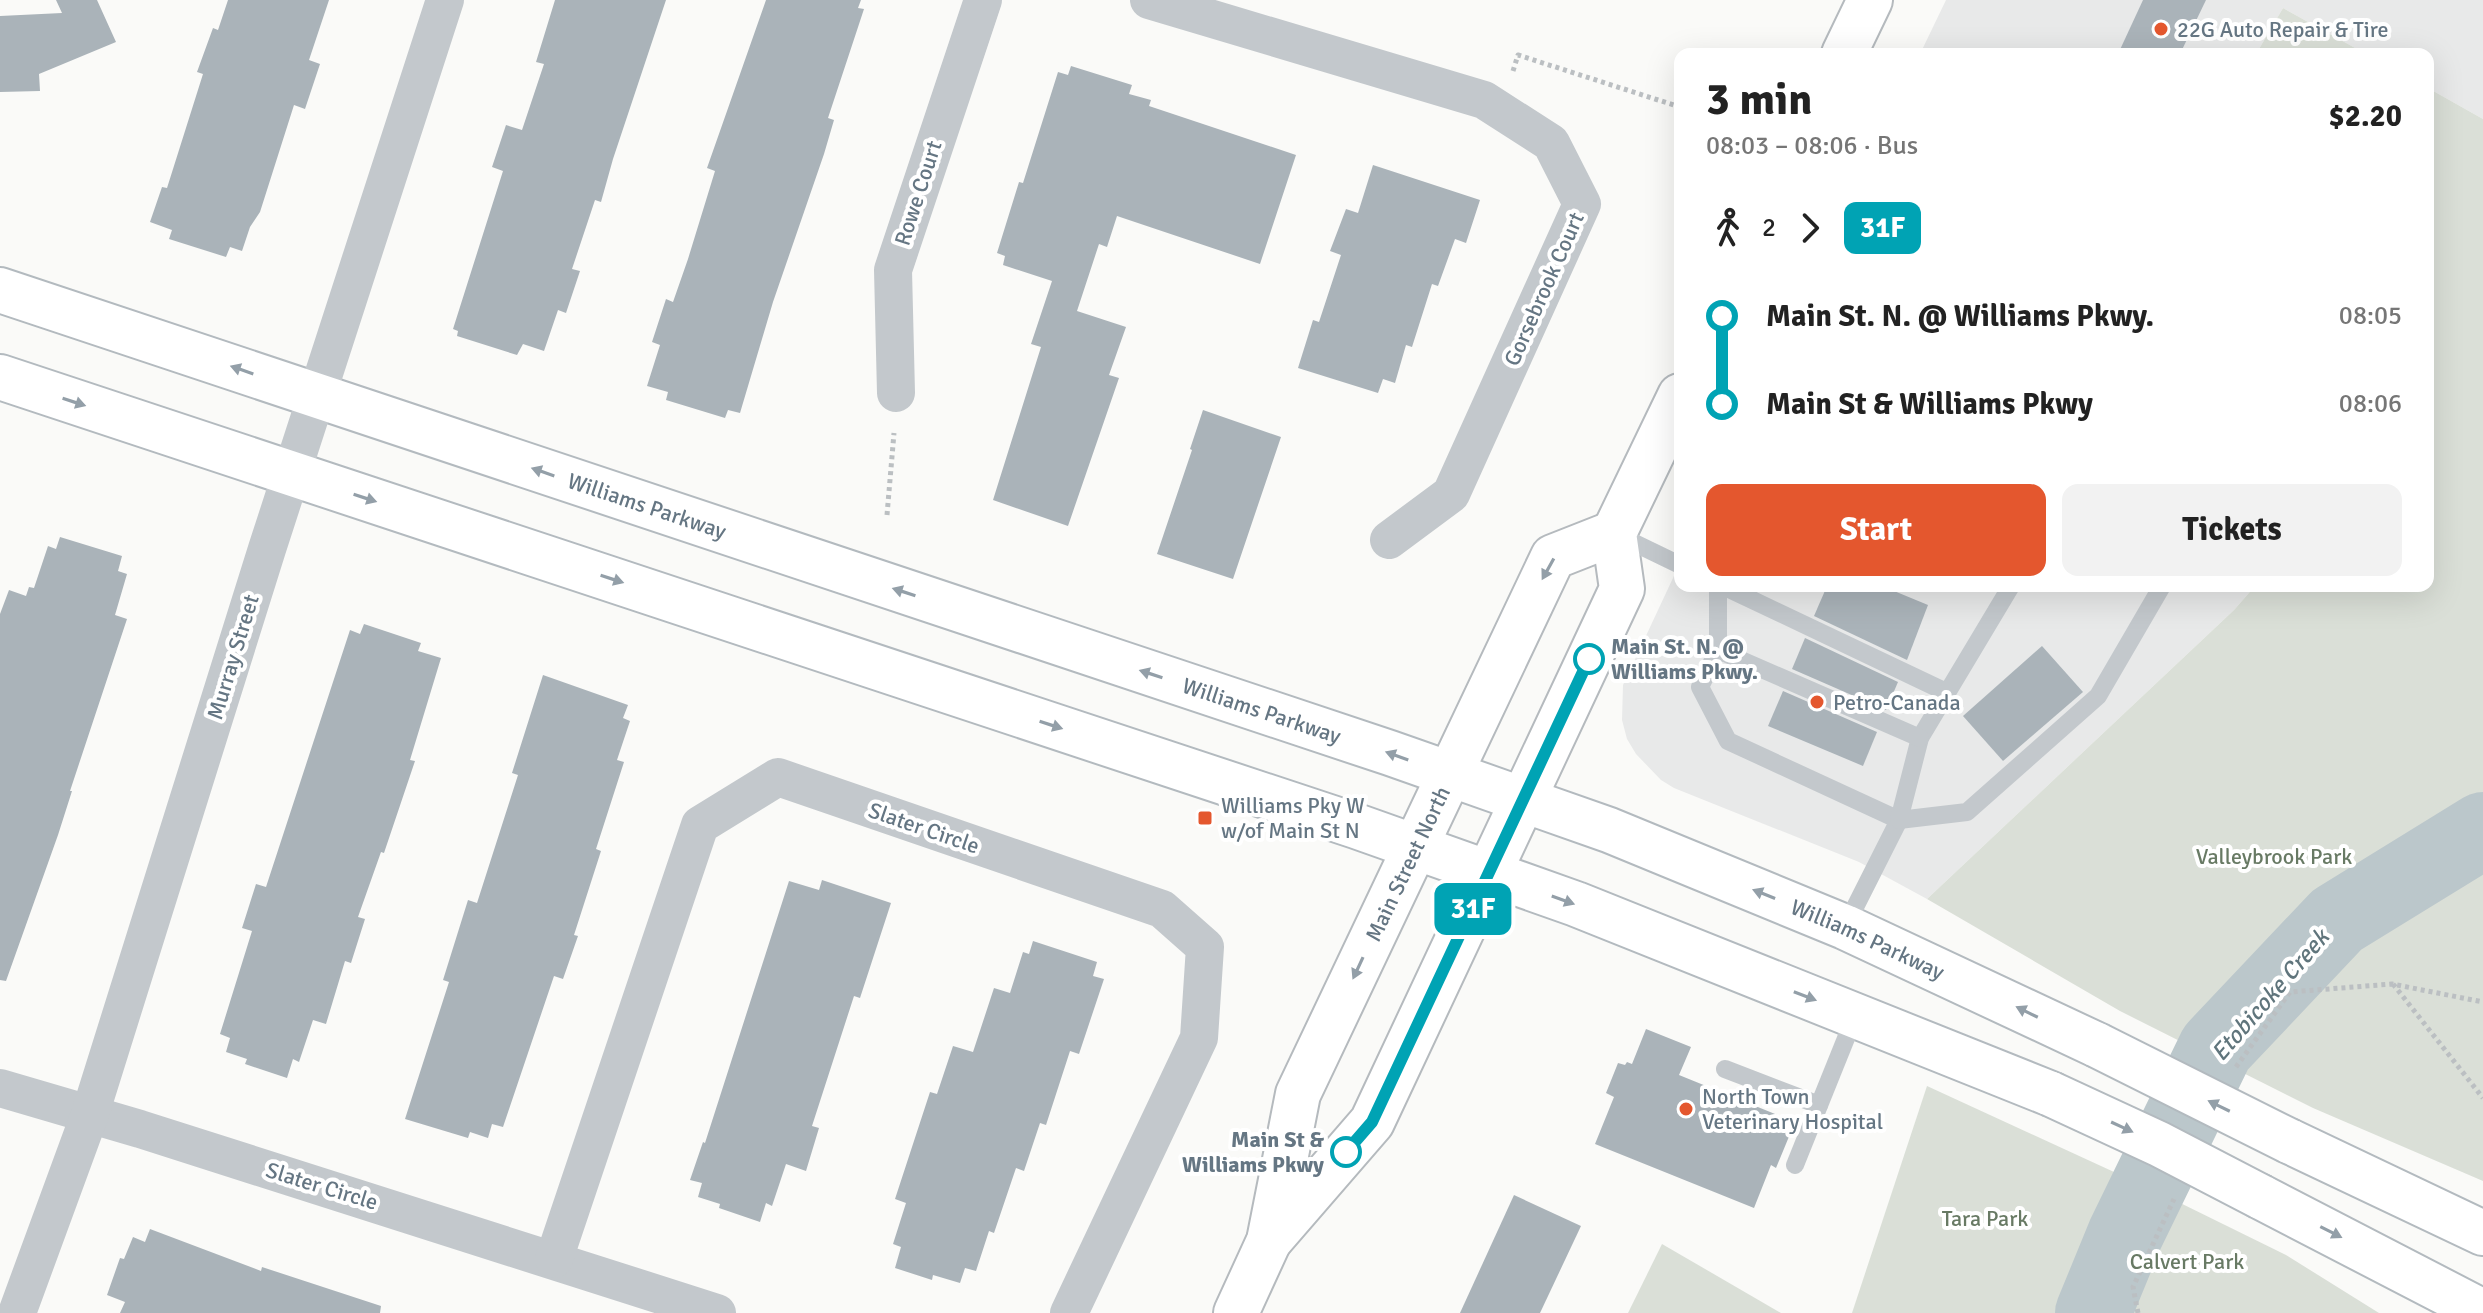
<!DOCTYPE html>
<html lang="en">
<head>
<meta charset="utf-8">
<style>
  :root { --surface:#fff; --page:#f2f2f2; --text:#222; --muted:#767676; --accent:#e4572e }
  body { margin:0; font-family:Signika,sans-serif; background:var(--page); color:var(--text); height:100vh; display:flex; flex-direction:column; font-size:30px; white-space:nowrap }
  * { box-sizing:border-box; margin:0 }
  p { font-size:26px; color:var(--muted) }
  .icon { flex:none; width:44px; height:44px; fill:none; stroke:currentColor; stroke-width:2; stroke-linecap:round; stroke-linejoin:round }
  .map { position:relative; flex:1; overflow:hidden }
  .drawer { position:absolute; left:1674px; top:48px; width:760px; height:544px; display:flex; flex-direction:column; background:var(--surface); border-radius:16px; box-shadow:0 8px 32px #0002 }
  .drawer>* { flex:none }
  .badge { padding:0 16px; border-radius:12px; font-size:28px; line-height:52px }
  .map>.badge { position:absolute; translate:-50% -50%; box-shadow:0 0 0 4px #fff }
  .legs { display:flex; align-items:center; gap:12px; height:88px; padding:0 32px; font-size:26px }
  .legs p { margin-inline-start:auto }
  .overview { display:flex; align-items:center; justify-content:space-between; height:136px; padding:0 32px }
  h1 { font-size:44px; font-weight:700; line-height:60px }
  .cta { display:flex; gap:16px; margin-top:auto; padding:16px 32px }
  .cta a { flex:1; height:92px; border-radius:16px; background:var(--accent); color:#fff; font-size:32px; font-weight:700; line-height:92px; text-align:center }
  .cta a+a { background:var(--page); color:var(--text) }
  ul { padding:0 32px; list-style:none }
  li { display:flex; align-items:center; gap:28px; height:88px; font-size:30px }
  li i { display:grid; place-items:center; width:12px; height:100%; margin:0 10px; background:currentColor }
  li i::after { content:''; width:20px; height:20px; margin:-10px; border:6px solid; border-radius:50%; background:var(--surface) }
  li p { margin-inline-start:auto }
  li:first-child i { background:linear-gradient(#0000 50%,currentColor 0) }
  li:last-child i { background:linear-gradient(currentColor 50%,#0000 0) }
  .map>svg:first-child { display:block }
</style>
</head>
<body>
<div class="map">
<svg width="2483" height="1313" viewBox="0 0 2483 1313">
  <rect width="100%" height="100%" fill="#fafaf8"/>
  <g fill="#e8e9e9">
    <path d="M 1946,0 L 2483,0 L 2483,119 L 2428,88 L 2428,54 L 2366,54 L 2283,8 L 2256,54 L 1920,54 Z"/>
    <path d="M 1680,563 L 1680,586 L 2255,586 L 2234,610 L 1927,899 L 1859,862 L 1674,788 L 1661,780 L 1636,754 L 1627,739 L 1622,720 L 1623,685 Z"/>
  </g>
  <g fill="#dadfd7">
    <path d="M 2283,8 L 2366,54 L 2256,54 Z"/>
    <path d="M 2428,88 L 2483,119 L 2483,1181 L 2313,1108 L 2120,1011 L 1927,899 L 2234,610 L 2255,586 L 2428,586 Z"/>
    <path d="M 1927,1086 L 2164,1195 L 2286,1255 L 2379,1313 L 1852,1313 Z"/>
    <path d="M 1662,1244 L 1781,1313 L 1628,1313 Z"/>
  </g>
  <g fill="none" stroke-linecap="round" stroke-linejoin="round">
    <path stroke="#bbc7cb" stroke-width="76" d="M 2093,1313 L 2125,1235 L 2216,1048 L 2337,920 L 2483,830"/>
  </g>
  <g fill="#aab3b9">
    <path d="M 56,0 L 97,0 L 116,42 L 39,74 L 40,91 L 0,92 L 0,16 L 62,13 Z"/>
    <path d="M 228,0 L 329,0 L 309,60 L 320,64 L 305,109 L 294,105 L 260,212 L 250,227 L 242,251 L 230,247 L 226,257 L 169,239 L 172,230 L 150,222 L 162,187 L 167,188 L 203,74 L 197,72 L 213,28 L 218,30 Z"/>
    <path d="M 555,0 L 666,0 L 613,159 L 601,202 L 595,200 L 572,269 L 580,271 L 566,313 L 558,310 L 544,351 L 523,344 L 517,355 L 457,336 L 458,331 L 453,329 L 503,171 L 492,167 L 506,125 L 522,130 L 544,64 L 536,62 Z"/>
    <path d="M 766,0 L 861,0 L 858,8 L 864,9 L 828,118 L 834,120 L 824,154 L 773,302 L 740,413 L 728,410 L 725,418 L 666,400 L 668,392 L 647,386 L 660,345 L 652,342 L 666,299 L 673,302 L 688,259 L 715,171 L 707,168 Z"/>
    <path d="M 2143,0 L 2206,0 L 2180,54 L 2118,54 Z"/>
    <path d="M 1071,66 L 1132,85 L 1129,94 L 1151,100 L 1149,106 L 1296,155 L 1260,264 L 1117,216 L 1107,247 L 1099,244 L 1077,311 L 1126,327 L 1109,375 L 1119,378 L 1068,526 L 993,500 L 1041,347 L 1031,344 L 1052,281 L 1003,265 L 1005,256 L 997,253 L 1019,182 L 1023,183 L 1058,72 L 1068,75 Z"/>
    <path d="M 1373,165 L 1480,200 L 1466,243 L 1455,239 L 1438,286 L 1432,284 L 1412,347 L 1406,345 L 1395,383 L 1383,379 L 1378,393 L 1298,368 L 1313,320 L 1319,322 L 1341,255 L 1330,251 L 1346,209 L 1358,213 Z"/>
    <path d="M 1203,410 L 1281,437 L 1233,579 L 1157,554 L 1192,450 L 1190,449 Z"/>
    <path d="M 60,537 L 122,556 L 118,571 L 127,574 L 115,615 L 127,619 L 70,791 L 72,791 L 58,835 L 6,981 L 0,980 L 0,614 L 9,590 L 26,596 L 29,587 L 34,588 L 48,546 L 56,549 Z"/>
    <path d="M 1827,586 L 1882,586 L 1928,605 L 1907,660 L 1814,616 Z"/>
    <path d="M 364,624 L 421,643 L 418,651 L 441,658 L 410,760 L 415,761 L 384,853 L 381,852 L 358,917 L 365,919 L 351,963 L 345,961 L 326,1024 L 313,1020 L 299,1062 L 293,1059 L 287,1078 L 245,1064 L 247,1059 L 226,1052 L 230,1038 L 220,1034 L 252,931 L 242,928 L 256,884 L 266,887 L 350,630 L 360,634 Z"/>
    <path d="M 1805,638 L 1898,682 L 1886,710 L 1792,669 Z"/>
    <path d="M 2042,646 L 2083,692 L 2003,761 L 1963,716 Z"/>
    <path d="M 543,675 L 628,705 L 623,718 L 630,721 L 617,760 L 624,762 L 596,849 L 601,851 L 574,935 L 578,936 L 563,979 L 554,976 L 503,1127 L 492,1124 L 488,1138 L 470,1132 L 468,1138 L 405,1119 L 449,982 L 443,980 L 468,900 L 477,903 L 518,775 L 512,773 Z"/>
    <path d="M 1783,691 L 1877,732 L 1863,766 L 1768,726 Z"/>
    <path d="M 822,880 L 891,903 L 860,998 L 854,996 L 812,1126 L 819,1128 L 806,1171 L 786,1164 L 772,1206 L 766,1203 L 760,1222 L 719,1208 L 720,1204 L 698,1197 L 702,1183 L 690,1180 L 703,1142 L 705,1143 L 789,881 L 819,890 Z"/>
    <path d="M 1033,941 L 1097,962 L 1093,976 L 1104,979 L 1079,1054 L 1070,1051 L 1046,1125 L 1040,1123 L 1024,1171 L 1016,1168 L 994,1233 L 989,1231 L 976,1271 L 965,1268 L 960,1283 L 933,1275 L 932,1280 L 895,1268 L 901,1247 L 893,1244 L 906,1203 L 895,1199 L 930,1092 L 937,1094 L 953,1046 L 973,1052 L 994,988 L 1010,993 L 1023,952 L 1029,954 Z"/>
    <path d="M 1646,1029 L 1691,1047 L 1679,1075 L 1795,1122 L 1776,1168 L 1771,1165 L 1754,1208 L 1595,1144 L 1614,1097 L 1606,1093 L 1618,1063 L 1625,1065 L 1627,1062 L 1632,1064 Z"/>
    <path d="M 1514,1195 L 1581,1226 L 1540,1313 L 1460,1313 Z"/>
    <path d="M 150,1229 L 261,1271 L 262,1267 L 381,1306 L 380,1313 L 120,1313 L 125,1302 L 107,1295 L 120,1258 L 124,1259 L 133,1237 L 145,1242 Z"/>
  </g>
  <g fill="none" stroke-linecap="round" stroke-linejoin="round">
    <defs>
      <g id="secondary">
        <path id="s1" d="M 0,290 L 1390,753 L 1609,830 L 1845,927 L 2097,1045"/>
        <path d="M 0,377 L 1356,826 L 1576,904 L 2051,1094"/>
        <path d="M 2289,1141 L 2483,1233"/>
        <path d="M 2261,1197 L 2483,1312"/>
      </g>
      <g id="primary">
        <path d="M 1844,54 L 1870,0"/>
        <path d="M 1269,1241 L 1372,1122 L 1622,589 L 1614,533 L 1680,396"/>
        <path id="s2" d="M 1236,1313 L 1269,1241 L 1298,1094 L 1553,557 L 1614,533"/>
      </g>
    </defs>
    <use href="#secondary" stroke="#b3babf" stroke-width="48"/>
    <use href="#primary" stroke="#b5babe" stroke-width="48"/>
    <g stroke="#bbbfc2" stroke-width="5" stroke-dasharray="4 4" stroke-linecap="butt">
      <path d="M 1513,71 L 1518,55 L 1680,107"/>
      <path d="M 887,515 L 894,433"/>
      <path d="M 2393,984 L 2483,1098"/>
      <path d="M 2236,1067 L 2290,992 L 2392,984 L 2483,1002"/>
      <path d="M 2138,1313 L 2133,1287 L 2174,1199"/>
    </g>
    <g stroke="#c3c8cc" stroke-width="18">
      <path d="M 1618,535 L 1680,565"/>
      <path d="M 1718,586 L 1718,650 L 1700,687 L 1728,741 L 1899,820 L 1845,927"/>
      <path d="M 1723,586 L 1946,692"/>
      <path d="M 2011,586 L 1920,738 L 1899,820 L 1967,812 L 2098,696 L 2162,586"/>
      <path d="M 1718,650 L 1920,738"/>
      <path d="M 1725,1069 L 1819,1105"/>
      <path d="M 1795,1165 L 1855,1016"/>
    </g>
    <g stroke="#c3c8cc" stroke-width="38">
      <path d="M 1149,0 L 1484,100 L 1551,143 L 1582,204 L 1451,494 L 1389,540"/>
      <path d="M 896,393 L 893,270 L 983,0"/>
      <path d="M 0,1088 L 140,1129 L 717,1313"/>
      <path d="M 554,1259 L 700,825 L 778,777 L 1162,909 L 1205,947 L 1199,1038 L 1069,1313"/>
      <path d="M 17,1313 L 90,1114 L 267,549 L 445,0"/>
    </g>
    <use href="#secondary" stroke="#fff" stroke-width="44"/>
    <use href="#primary" stroke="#fff" stroke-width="44"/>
    <defs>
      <g id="secondary-bridge">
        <path d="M 2097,1045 L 2289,1141"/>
        <path d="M 2051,1094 L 2159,1144 L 2261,1197"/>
      </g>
    </defs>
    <use href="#secondary-bridge" stroke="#b3babf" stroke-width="48" stroke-linecap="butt"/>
    <use href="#secondary-bridge" stroke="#fff" stroke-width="44"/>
  </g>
  <defs><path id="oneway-solid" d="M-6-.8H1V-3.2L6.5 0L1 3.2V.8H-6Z" transform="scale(2)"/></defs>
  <g fill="#939fa8">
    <use href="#oneway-solid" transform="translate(242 370) rotate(-161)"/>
    <use href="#oneway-solid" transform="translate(74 402) rotate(18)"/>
    <use href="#oneway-solid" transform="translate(543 472) rotate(-161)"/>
    <use href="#oneway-solid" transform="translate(365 498) rotate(18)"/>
    <use href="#oneway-solid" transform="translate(1548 569) rotate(119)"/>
    <use href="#oneway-solid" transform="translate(612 579) rotate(18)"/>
    <use href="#oneway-solid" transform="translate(904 592) rotate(-162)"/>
    <use href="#oneway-solid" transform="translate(1151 674) rotate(-162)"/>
    <use href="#oneway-solid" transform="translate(1051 725) rotate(18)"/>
    <use href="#oneway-solid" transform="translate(1397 756) rotate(-160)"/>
    <use href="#oneway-solid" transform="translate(1764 894) rotate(-158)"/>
    <use href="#oneway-solid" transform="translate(1563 900) rotate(20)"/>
    <use href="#oneway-solid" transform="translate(1358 968) rotate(115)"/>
    <use href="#oneway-solid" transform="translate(1805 996) rotate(21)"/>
    <use href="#oneway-solid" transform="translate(2027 1012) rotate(-154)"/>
    <use href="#oneway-solid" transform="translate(2219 1106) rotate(-154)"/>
    <use href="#oneway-solid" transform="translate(2122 1127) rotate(25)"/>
    <use href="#oneway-solid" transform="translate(2331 1232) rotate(27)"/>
  </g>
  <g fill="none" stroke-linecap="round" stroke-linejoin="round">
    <defs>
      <path id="line-1" d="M 1346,1152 L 1372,1122 L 1589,659"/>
    </defs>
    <use href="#line-1" stroke="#fff" stroke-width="18"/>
    <use href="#line-1" stroke="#00a3b4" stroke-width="12"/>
  </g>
  <g fill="#e4572e" stroke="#fff" stroke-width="3">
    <circle cx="2161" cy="29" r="8"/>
    <circle cx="1817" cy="702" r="8"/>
    <rect x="1197" y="810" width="16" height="16" rx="4"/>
    <circle cx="1686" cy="1109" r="8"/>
  </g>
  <g fill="#fff" stroke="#00a3b4" stroke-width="4">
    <circle cx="1589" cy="659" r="14"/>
    <circle cx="1346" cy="1152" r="14"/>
  </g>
  <g text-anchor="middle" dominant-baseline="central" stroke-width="8" stroke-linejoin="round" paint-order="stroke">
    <g font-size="22" fill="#657683" stroke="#fff" text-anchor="start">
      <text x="2177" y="29">22G Auto Repair &amp; Tire</text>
      <text x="1833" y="702">Petro-Canada</text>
      <text x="1221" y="805">Williams Pky W<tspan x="1221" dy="25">w/of Main St N</tspan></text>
      <text x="1702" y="1096">North Town<tspan x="1702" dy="25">Veterinary Hospital</tspan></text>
    </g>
    <g font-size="22" fill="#657683" stroke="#fff">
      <text transform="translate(918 193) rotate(-72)">Rowe Court</text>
      <text transform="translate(1544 289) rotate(-66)">Gorsebrook Court</text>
      <text stroke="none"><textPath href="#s1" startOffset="682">Williams Parkway</textPath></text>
      <text transform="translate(233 657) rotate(-73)">Murray Street</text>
      <text stroke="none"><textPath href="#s1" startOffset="1330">Williams Parkway</textPath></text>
      <text transform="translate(924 828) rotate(19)">Slater Circle</text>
      <text stroke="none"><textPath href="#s2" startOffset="484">Main Street North</textPath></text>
      <text stroke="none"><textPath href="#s1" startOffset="1978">Williams Parkway</textPath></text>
      <text transform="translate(322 1186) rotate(17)">Slater Circle</text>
    </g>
    <g font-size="22" font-weight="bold" fill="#657683" stroke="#fff" text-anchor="start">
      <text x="1611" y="646">Main St. N. @<tspan x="1611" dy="25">Williams Pkwy.</tspan></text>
      <text x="1324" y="1139" text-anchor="end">Main St &amp;<tspan x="1324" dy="25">Williams Pkwy</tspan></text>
    </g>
    <g font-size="22" fill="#687a64" stroke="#fff">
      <text x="2274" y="856">Valleybrook Park</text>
      <text x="1985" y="1218">Tara Park</text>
      <text x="2187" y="1261">Calvert Park</text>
    </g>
    <g font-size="24" font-style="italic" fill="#60757c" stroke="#fff">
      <text transform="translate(2270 995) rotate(-49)">Etobicoke Creek</text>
    </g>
  </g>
</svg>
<b class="badge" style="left:1473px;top:909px;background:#00a3b4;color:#fff">31F</b>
<section class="drawer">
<div class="overview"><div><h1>3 min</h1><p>08:03 – 08:06 · Bus</p></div><b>$2.20</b></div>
<div class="legs"><svg class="icon" aria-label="walk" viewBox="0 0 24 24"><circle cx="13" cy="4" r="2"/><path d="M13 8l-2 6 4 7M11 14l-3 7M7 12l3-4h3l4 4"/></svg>2<svg class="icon" aria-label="forward" viewBox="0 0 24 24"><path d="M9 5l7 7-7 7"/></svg><b class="badge" style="background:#00a3b4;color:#fff">31F</b></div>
<ul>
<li><i style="color:#00a3b4"></i><b>Main St. N. @ Williams Pkwy.</b><p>08:05</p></li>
<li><i style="color:#00a3b4"></i><b>Main St &amp; Williams Pkwy</b><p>08:06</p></li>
</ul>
<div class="cta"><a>Start</a><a>Tickets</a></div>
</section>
</div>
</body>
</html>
